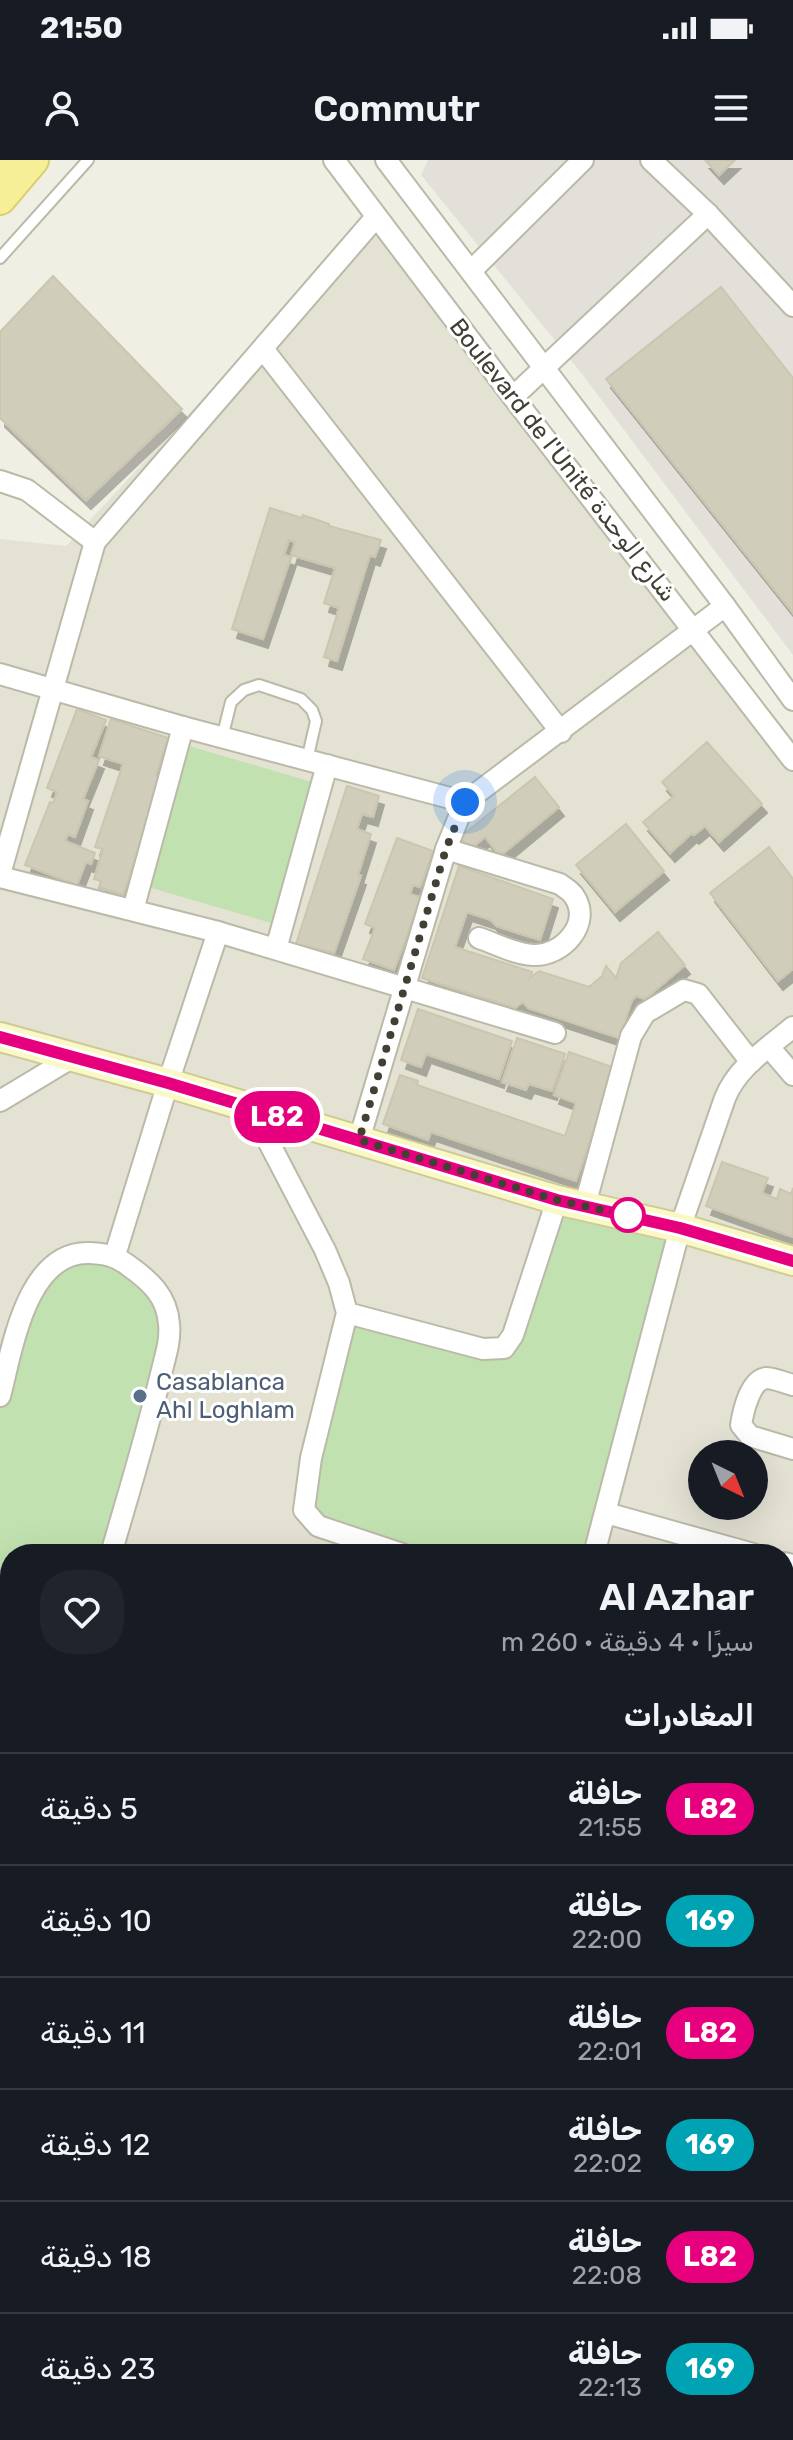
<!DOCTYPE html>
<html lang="ar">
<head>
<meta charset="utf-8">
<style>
  :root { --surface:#171b24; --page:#20242c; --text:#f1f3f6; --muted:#9ea1a6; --line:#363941 }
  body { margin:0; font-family:Rubik,"Noto Naskh Arabic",sans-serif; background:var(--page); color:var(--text); direction:rtl; height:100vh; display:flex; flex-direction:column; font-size:30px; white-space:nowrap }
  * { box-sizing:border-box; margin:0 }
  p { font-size:26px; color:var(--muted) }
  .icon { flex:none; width:44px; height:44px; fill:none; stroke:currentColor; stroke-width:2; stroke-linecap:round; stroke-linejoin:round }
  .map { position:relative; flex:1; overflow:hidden; direction:ltr }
  .details { position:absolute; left:0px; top:1384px; width:794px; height:896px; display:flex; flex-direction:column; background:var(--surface); border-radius:32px 32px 0 0; box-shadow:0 8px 32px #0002; direction:rtl }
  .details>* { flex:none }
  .badge { padding:0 16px; border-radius:26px; font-size:28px; line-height:52px }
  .needle { width:52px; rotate:137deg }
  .fabs { position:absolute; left:688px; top:1280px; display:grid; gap:16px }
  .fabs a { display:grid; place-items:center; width:80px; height:80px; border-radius:50%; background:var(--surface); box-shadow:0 8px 32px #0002; font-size:40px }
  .you { position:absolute; width:40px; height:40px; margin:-20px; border:6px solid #fff; border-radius:50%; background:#1a73e8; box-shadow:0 0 0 12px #1a73e833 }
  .map>.badge { position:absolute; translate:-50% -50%; box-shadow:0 0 0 4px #fff }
  h2 { padding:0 40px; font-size:30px; line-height:72px }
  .round { display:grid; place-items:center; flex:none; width:84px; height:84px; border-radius:32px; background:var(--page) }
  .overview { display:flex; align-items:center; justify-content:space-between; height:136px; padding:0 40px }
  h1 { font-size:38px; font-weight:600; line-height:60px }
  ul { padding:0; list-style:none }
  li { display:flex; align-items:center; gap:24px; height:112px; padding:0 40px; border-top:2px solid var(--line) }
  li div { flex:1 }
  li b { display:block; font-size:30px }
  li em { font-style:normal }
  li .badge { min-width:88px; font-weight:700; text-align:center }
  .status { display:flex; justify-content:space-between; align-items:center; height:56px; padding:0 40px; background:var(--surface); direction:ltr }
  .status svg { height:22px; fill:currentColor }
  header { display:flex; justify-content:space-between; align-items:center; height:104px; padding:0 40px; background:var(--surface); font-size:36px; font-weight:600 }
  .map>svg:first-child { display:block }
</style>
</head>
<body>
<div class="status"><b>21:50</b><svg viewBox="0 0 49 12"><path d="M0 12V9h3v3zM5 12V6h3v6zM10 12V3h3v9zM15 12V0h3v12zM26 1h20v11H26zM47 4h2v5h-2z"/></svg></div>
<header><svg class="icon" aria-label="menu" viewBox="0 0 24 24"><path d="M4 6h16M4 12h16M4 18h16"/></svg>Commutr<svg class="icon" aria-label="person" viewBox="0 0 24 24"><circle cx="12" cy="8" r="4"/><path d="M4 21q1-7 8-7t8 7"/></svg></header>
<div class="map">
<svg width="793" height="2280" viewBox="0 0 793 2280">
  <defs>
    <filter id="shadow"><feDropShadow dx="5" dy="9" stdDeviation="0" flood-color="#0004"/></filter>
  </defs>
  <rect width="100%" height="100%" fill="#f0efe4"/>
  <path fill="#e4e2d3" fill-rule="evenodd" d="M 377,51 L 793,599 L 793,2280 L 0,2280 L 0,379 L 66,386 ZM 702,1294 L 754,1294 L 754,1346 L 702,1346 ZM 10,1394 L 784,1394 L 784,2270 L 10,2270 Z"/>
  <path fill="#e3e0d9" d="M 428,0 L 793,0 L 793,495 L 582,214 L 421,15 Z"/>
  <g fill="#c1e2b0">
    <path d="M 189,586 L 312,622 L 271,763 L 148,727 Z"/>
    <path d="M 562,1035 L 691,1073 L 599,1394 L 393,1394 L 304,1350 L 347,1153 L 511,1190 Z"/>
    <path d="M 119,1093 L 168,1160 L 109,1394 L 10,1394 L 10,1742 L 0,1778 L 0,1226 L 51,1109 Z"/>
    <path d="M 355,2270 L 537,2270 L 534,2280 L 352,2280 Z"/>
  </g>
  <g fill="#d1cdbb" stroke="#cbc6af" stroke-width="2" filter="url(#shadow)">
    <path d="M 705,0 L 735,0 L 719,15 Z"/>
    <path d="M 53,116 L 182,249 L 86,340 L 0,258 L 0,172 Z"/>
    <path d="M 721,127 L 793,218 L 793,453 L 606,219 Z"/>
    <path d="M 270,348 L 302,358 L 303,355 L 329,364 L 329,366 L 381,380 L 375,397 L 370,395 L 337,501 L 324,497 L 339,448 L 324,443 L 335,408 L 291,395 L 295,382 L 289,380 L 284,395 L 291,397 L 263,479 L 232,469 Z"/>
    <path d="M 77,549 L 106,560 L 91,597 L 99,600 L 83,639 L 88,641 L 75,677 L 68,674 L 65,681 L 95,693 L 91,704 L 86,702 L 77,725 L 25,705 L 50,642 L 53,643 L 57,632 L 47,628 Z"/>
    <path d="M 111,559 L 168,578 L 156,615 L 162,617 L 123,735 L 99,727 L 101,721 L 94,719 L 103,689 L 95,687 L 123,604 L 99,596 Z"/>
    <path d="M 707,582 L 762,644 L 719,682 L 705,666 L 694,675 L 692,673 L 670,693 L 643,662 L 674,636 L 662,622 Z"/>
    <path d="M 535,617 L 559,647 L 500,696 L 485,677 L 470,689 L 460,677 Z"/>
    <path d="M 347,626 L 379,636 L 373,657 L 362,654 L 357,669 L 371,674 L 358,715 L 361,716 L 334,793 L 296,784 Z"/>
    <path d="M 626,664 L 664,711 L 615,752 L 576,705 Z"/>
    <path d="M 397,678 L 433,691 L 420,727 L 413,725 L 410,734 L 421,738 L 394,810 L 363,799 L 375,768 L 365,764 Z"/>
    <path d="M 769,687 L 793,719 L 793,809 L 778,821 L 710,733 Z"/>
    <path d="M 459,706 L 553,739 L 540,780 L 496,766 L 491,760 L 467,752 L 455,787 L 532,812 L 530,818 L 539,811 L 589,827 L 602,816 L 606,806 L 616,818 L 621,803 L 658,772 L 685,805 L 645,839 L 636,836 L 632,840 L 619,878 L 528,848 L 523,842 L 515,848 L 422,818 Z"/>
    <path d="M 418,849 L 512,881 L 499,919 L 426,894 L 421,907 L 401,900 Z"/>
    <path d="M 517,878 L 565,894 L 552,931 L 529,924 L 526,930 L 502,922 Z"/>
    <path d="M 569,892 L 615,908 L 576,1021 L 431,972 L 428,980 L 383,964 L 400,915 L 418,921 L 417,925 L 565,976 L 576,943 L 554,935 Z"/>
    <path d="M 722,1002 L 768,1018 L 762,1033 L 777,1039 L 780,1029 L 791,1034 L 793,1028 L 793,1077 L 706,1046 Z"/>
    <path d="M 793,1805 L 793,1881 L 785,1879 L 784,1881 L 784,1830 Z"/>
    <path d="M 0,2209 L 10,2212 L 10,2270 L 20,2270 L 17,2280 L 0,2280 Z"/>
    <path d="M 52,2270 L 114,2270 L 110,2280 L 84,2273 L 81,2280 L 49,2280 Z"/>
  </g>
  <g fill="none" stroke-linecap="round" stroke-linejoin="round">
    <defs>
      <g id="lane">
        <path d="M 0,98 L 88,0"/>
        <path d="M 222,578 L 231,542 L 244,530 L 259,525 L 301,539 L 312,550 L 316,561 L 307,600"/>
      </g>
      <g id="street">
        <path d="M 334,0 L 513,237 L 793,600"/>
        <path d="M 386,0 L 725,446 L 793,540"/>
        <path d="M 651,0 L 708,54 L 793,146"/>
        <path d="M 471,111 L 583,0"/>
        <path d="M 263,189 L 561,572"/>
        <path d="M 513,237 L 708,54"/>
        <path d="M 0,321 L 27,330 L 95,382"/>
        <path d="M 0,514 L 183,567 L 465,642"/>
        <path d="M 446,689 L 560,724 C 565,728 571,731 574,736 C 593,764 561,797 533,795 C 515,794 496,784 479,778"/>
        <path d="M 0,714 L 95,382 L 376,57"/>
        <path d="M 0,717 L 218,772 L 555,873"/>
        <path d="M 133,750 L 183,567"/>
        <path d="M 276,789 L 327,605"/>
        <path d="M 769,887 L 793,915"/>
        <path d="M 0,941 L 73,897"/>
        <path d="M 252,950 L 325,1090 L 339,1123 L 347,1153 L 311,1298 L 304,1350 L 318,1366 L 402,1394"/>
        <path d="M 359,980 L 446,689 L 465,642 L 725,446"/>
        <path d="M 585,1045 L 631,876 L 645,853 L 684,830 L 698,834 L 751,902"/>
        <path d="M 115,1095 L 168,923 L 218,772"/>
        <path d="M 347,1153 L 483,1189 L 504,1188 L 513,1175 L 557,1040"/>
        <path d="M 793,1225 C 785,1223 774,1218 766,1218 C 750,1220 743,1252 741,1265 L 750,1276 L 793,1289"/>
        <path d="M 0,1236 C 12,1191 26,1090 90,1093 C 107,1094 116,1096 129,1106 C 150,1121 167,1136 169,1164 C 171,1182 164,1200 160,1218 C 146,1277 128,1335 111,1394"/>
        <path d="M 606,1353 L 753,1394"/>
        <path d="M 594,1394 L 680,1068 L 725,938 C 737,907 768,888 793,867"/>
        <path d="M 784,1403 L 793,1405"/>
        <path d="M 0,1457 L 10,1461"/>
        <path d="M 0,1485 L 10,1488"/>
        <path d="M 784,1516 L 793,1519"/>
        <path d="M 784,1587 L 793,1590"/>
        <path d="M 784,1717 L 793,1685"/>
        <path d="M 0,1782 L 10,1746"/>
        <path d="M 784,2067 L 793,2061"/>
        <path d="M 0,2190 L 10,2194"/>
        <path d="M 784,2253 L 793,2255"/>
        <path d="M 272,2270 L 308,2280"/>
        <path d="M 30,2280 L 32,2270"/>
        <path d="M 343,2280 L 346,2270"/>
        <path d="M 526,2280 L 529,2270"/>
        <path d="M 634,2280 L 637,2270"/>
        <path d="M 758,2280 L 761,2270"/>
      </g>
      <path id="secondary" d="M 0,877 L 168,923 L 557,1040 L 680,1068 L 793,1101"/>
      <g id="primary">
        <path d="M 0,3 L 3,0"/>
        <path d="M 0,39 L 33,0"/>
      </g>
    </defs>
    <use href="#lane" stroke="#bbb9a8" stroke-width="14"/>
    <use href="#street" stroke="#bbb9a8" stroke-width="24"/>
    <use href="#secondary" stroke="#cdca97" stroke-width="32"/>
    <use href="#primary" stroke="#d9cf6a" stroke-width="34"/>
    <use href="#lane" stroke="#fff" stroke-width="10"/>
    <use href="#street" stroke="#fff" stroke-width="20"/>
    <use href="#secondary" stroke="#faf8c5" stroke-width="28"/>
    <use href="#primary" stroke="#f6ef98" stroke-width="30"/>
  </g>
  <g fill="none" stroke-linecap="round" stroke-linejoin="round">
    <defs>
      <path id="line" d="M 0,877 L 168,923 L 557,1040 L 680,1068 L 793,1101"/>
    </defs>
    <use href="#line" stroke="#fff" stroke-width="18"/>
    <use href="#line" stroke="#e6007e" stroke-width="12"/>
    <path stroke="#424035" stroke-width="8" stroke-dasharray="0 14.4" d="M 465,642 L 446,689 L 359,980 L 557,1040 L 633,1057 L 628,1055"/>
  </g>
  <circle fill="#fff" stroke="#e6007e" stroke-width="4" cx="628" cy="1055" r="16"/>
  <circle fill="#5c6f8a" stroke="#fff" stroke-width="3" cx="140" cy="1236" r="8"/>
  <g text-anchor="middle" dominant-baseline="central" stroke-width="6" stroke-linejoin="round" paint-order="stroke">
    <g font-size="24" fill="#424035" stroke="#fff">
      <text transform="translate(563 300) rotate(52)">Boulevard de l'Unité شارع الوحدة</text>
    </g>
    <g font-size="24" fill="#4e5e75" stroke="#fff" text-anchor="start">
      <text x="156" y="1222">Casablanca<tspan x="156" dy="28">Ahl Loghlam</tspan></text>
    </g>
  </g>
</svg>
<div class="fabs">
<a><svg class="needle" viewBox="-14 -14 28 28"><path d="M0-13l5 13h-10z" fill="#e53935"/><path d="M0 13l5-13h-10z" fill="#9ea1a6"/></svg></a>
</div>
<div class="you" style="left:465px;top:642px"></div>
<b class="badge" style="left:277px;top:957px;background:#e6007e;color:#fff">L82</b>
<section class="details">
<div class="overview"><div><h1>Al Azhar</h1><p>سيرًا · 4 دقيقة · 260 m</p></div><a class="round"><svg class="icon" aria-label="heart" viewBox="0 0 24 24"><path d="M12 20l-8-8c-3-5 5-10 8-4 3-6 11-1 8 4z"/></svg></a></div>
<h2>المغادرات</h2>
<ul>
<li><span class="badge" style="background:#e6007e;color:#fff">L82</span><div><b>حافلة</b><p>21:55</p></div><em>5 دقيقة</em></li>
<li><span class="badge" style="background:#00a3b4;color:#fff">169</span><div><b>حافلة</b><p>22:00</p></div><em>10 دقيقة</em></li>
<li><span class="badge" style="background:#e6007e;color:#fff">L82</span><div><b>حافلة</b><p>22:01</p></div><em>11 دقيقة</em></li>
<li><span class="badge" style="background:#00a3b4;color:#fff">169</span><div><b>حافلة</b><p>22:02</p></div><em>12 دقيقة</em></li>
<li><span class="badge" style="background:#e6007e;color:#fff">L82</span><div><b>حافلة</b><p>22:08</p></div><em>18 دقيقة</em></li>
<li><span class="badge" style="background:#00a3b4;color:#fff">169</span><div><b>حافلة</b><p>22:13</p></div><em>23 دقيقة</em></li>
</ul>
</section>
</div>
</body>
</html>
